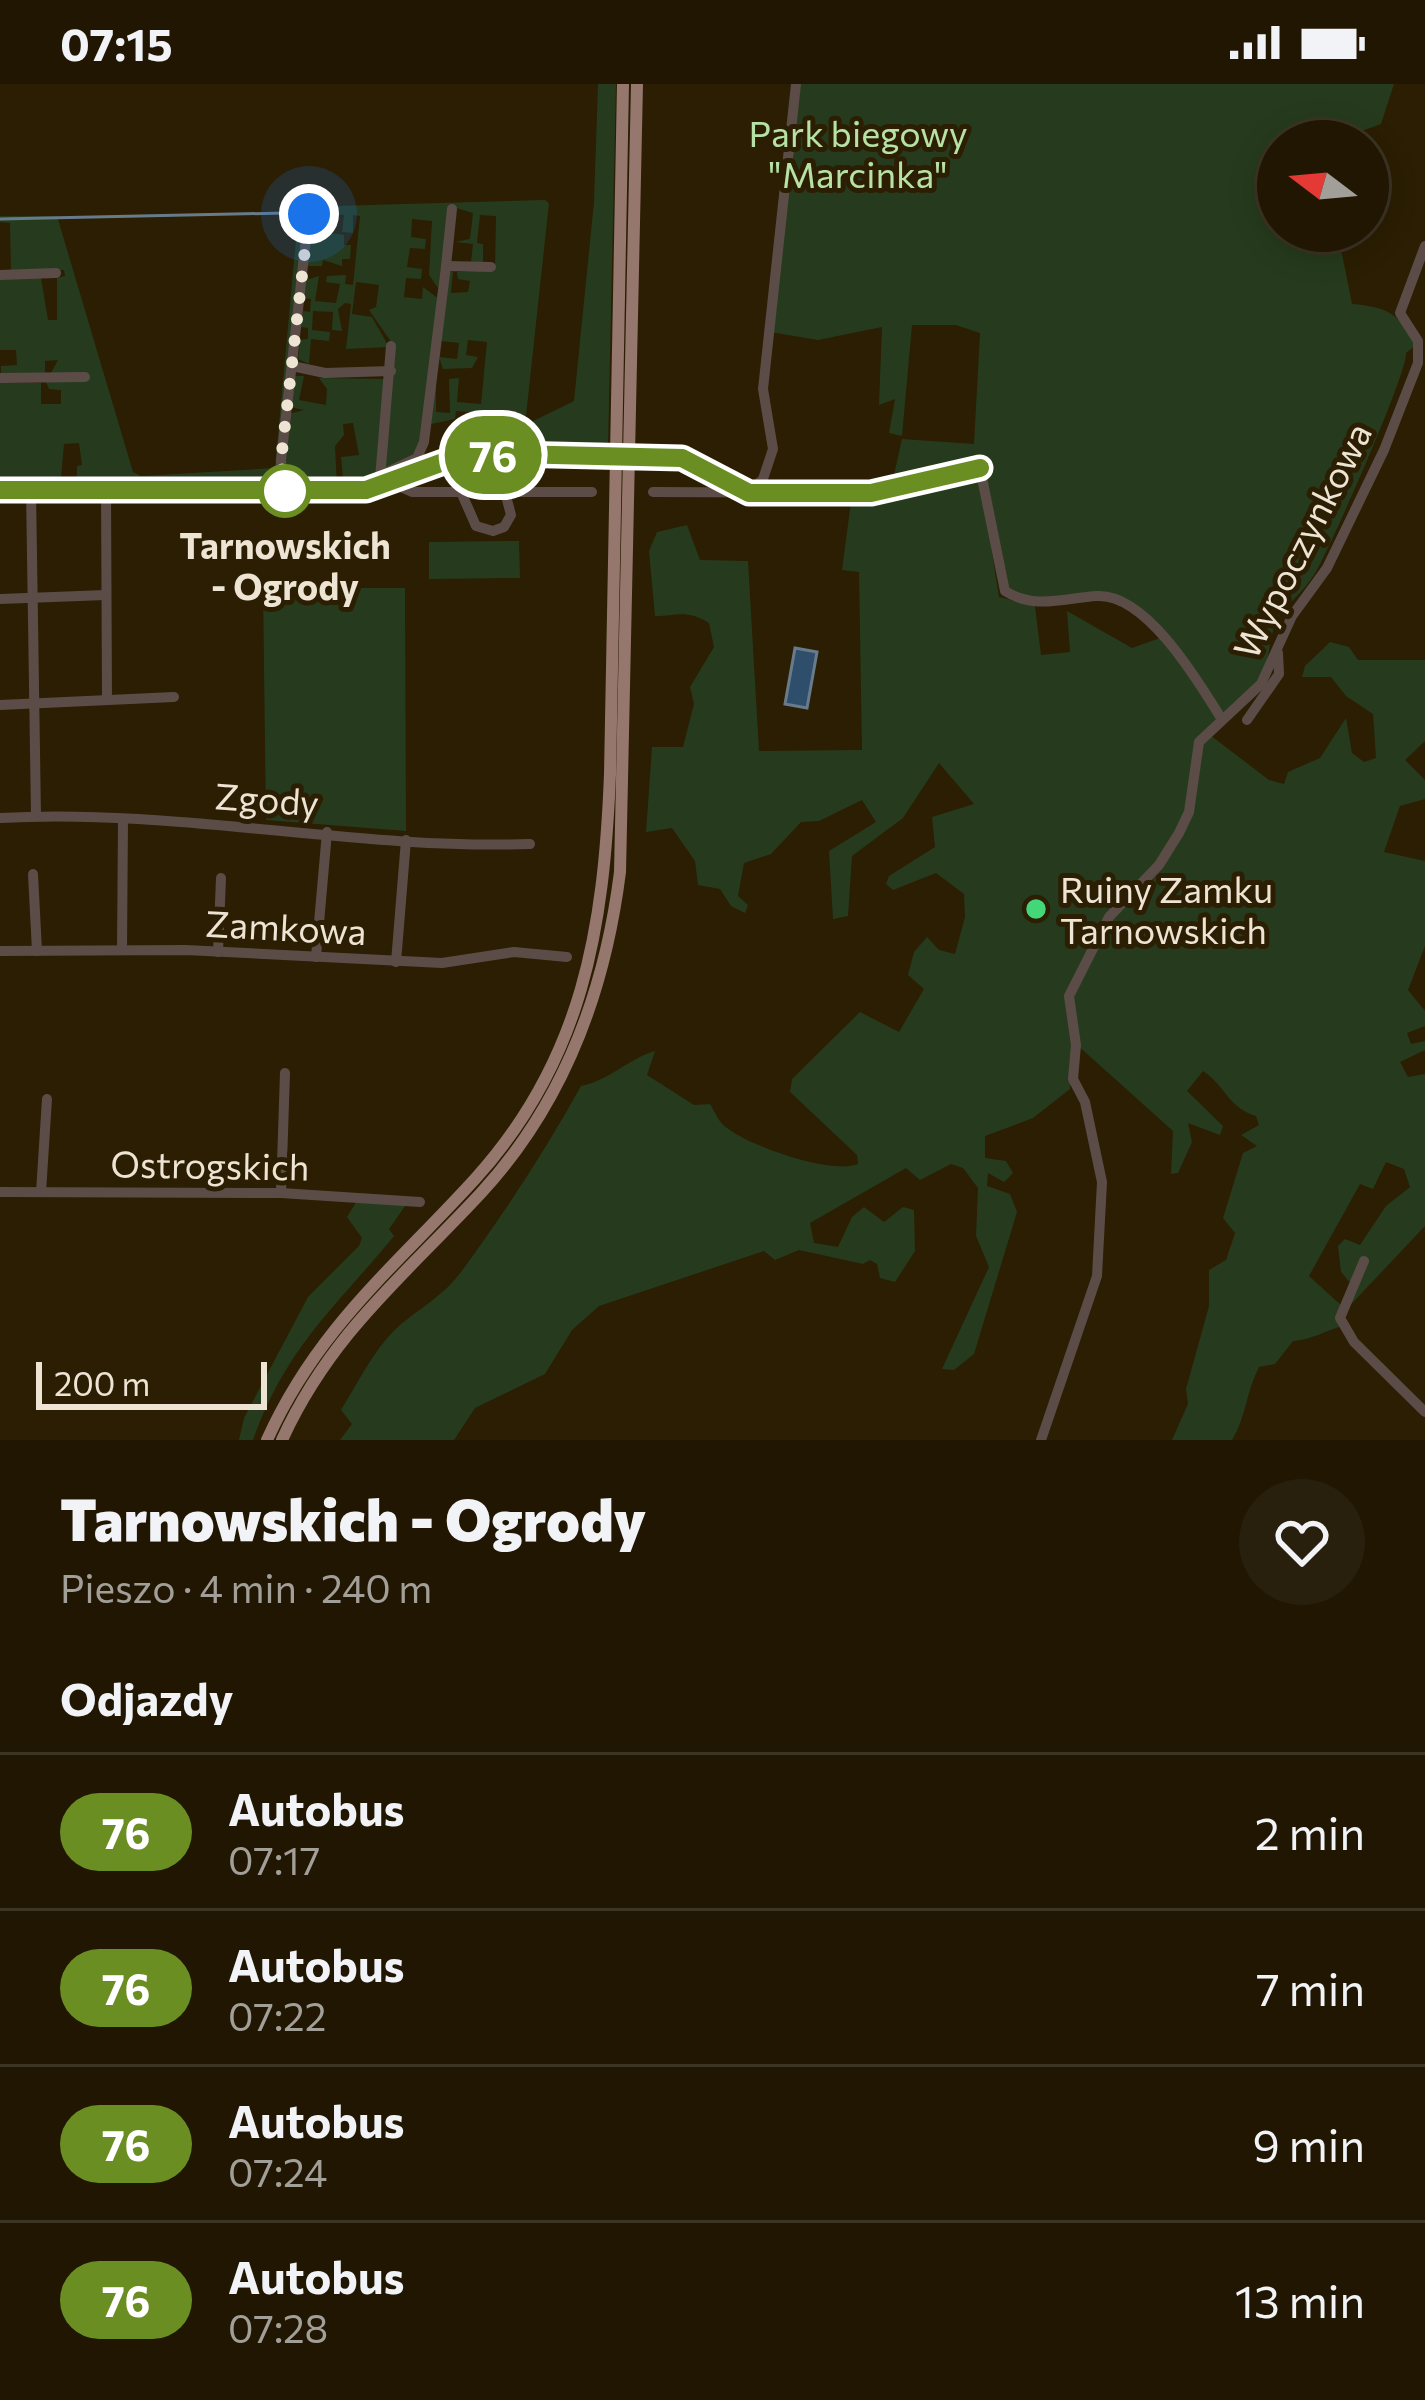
<!DOCTYPE html>
<html lang="pl">
<head>
<meta charset="utf-8">
<style>
  :root { --surface:#201602; --page:#281f0c; --text:#f1f3f6; --muted:#a29f99; --line:#3d3524 }
  body { margin:0; font-family:Commissioner,sans-serif; background:var(--page); color:var(--text); height:100vh; display:flex; flex-direction:column; font-size:45px; white-space:nowrap }
  * { box-sizing:border-box; margin:0 }
  p { font-size:39px; color:var(--muted) }
  .icon { flex:none; width:66px; height:66px; fill:none; stroke:currentColor; stroke-width:2; stroke-linecap:round; stroke-linejoin:round }
  .map { position:relative; height:1356px; overflow:hidden }
  .drawer { display:flex; flex-direction:column; background:var(--surface); flex:1 }
  .drawer>* { flex:none }
  .badge { padding:0 24px; border-radius:39px; font-size:42px; line-height:78px }
  .needle { width:78px; rotate:286deg }
  .buttons { position:absolute; left:1257px; top:36px; display:grid; gap:24px }
  .buttons a { display:grid; place-items:center; width:132px; height:132px; border-radius:50%; background:var(--surface); box-shadow:0 6px 30px #0003,0 0 0 3px var(--line); font-size:60px }
  .scale { position:absolute; left:36px; bottom:30px; width:231px; box-sizing:border-box; padding-left:12px; border:6px solid #ede4d4; border-top:0; font-size:33px; line-height:42px; white-space:nowrap; color:#ede4d4; -webkit-text-stroke:9px #2b1e02; paint-order:stroke }
  .you { position:absolute; width:60px; height:60px; margin:-30px; border:9px solid #fff; border-radius:50%; background:#1a73e8; box-shadow:0 0 0 18px #1a73e833 }
  .map>.badge { position:absolute; translate:-50% -50%; box-shadow:0 0 0 6px #fff }
  h2 { padding:0 60px; font-size:45px; line-height:108px }
  .round { display:grid; place-items:center; flex:none; width:126px; height:126px; border-radius:63px; background:var(--page) }
  .headline { display:flex; align-items:center; justify-content:space-between; height:204px; padding:0 60px }
  h1 { font-size:57px; font-weight:800; line-height:90px }
  ul { padding:0; list-style:none }
  li { display:flex; align-items:center; gap:36px; height:156px; padding:0 60px; border-top:3px solid var(--line) }
  li div { flex:1 }
  li b { display:block; font-size:45px }
  li em { font-style:normal }
  li .badge { min-width:132px; font-weight:700; text-align:center }
  .status { display:flex; justify-content:space-between; align-items:center; height:84px; padding:0 60px; background:var(--surface); direction:ltr }
  .status svg { height:33px; fill:currentColor }
  .map>svg:first-child { display:block }
</style>
</head>
<body>
<div class="status"><b>07:15</b><svg viewBox="0 0 49 12"><path d="M0 12V9h3v3zM5 12V6h3v6zM10 12V3h3v9zM15 12V0h3v12zM26 1h20v11H26zM47 4h2v5h-2z"/></svg></div>
<div class="map">
<svg width="1425" height="1356" viewBox="0 0 1425 1356">
  <rect width="100%" height="100%" fill="#2b1e02"/>
  <g fill="#263b1d" fill-rule="evenodd">
    <path d="M 598,0 L 616,0 L 608,363 L 472,366 L 382,396 L 477,352 L 479,329 L 456,327 L 455,335 L 431,340 L 436,295 L 436,328 L 450,329 L 449,295 L 459,294 L 457,318 L 481,320 L 487,258 L 468,256 L 466,271 L 478,273 L 472,284 L 443,285 L 439,273 L 457,275 L 459,259 L 441,257 L 449,188 L 453,188 L 451,209 L 468,208 L 470,197 L 458,195 L 457,188 L 495,186 L 496,132 L 480,131 L 477,159 L 483,160 L 483,178 L 471,178 L 473,160 L 455,158 L 470,155 L 473,129 L 450,122 L 438,204 L 429,191 L 432,137 L 412,135 L 411,153 L 426,155 L 425,165 L 410,164 L 407,183 L 422,185 L 421,195 L 406,194 L 404,213 L 422,215 L 423,203 L 439,215 L 423,354 C 415,370 405,385 385,383 L 394,262 L 369,226 L 376,223 L 379,201 L 356,198 L 352,230 L 372,233 L 389,263 L 346,265 L 351,220 L 345,219 L 338,225 L 342,247 L 332,246 L 333,228 L 313,227 L 312,246 L 330,248 L 329,257 L 311,255 L 309,280 L 298,275 L 300,256 L 308,255 L 308,244 L 301,243 L 303,227 L 310,228 L 311,215 L 304,214 L 306,196 L 319,192 L 315,217 L 336,219 L 340,200 L 326,198 L 327,192 L 346,191 L 345,200 L 353,201 L 360,132 L 353,131 L 353,149 L 342,148 L 344,131 L 324,129 L 322,148 L 344,151 L 344,161 L 351,161 L 350,175 L 342,175 L 342,182 L 323,176 L 322,182 L 307,182 L 310,158 L 319,158 L 310,154 L 318,150 L 311,145 L 312,134 L 320,134 L 321,127 L 308,126 L 278,402 L 77,401 L 77,382 L 82,381 L 79,359 L 64,360 L 61,394 L 68,395 L 68,401 L 0,401 L 0,298 L 41,299 L 41,320 L 61,320 L 61,306 L 49,305 L 46,298 L 58,276 L 45,277 L 45,292 L 1,289 L 1,282 L 17,281 L 16,266 L 0,266 L 0,194 L 41,194 L 48,236 L 57,236 L 57,194 L 65,192 L 64,186 L 11,188 L 10,139 L 0,138 L 0,132 L 57,132 L 133,388 L 141,392 L 275,384 L 299,123 L 545,116 L 549,119 L 525,341 L 574,317 L 594,118 Z"/>
    <path d="M 796,0 L 1394,0 L 1381,40 L 1334,57 L 1278,57 L 1278,147 L 1326,147 L 1342,170 L 1352,220 C 1387,223 1399,229 1416,261 L 1406,269 C 1408,288 1330,465 1314,491 C 1304,507 1288,519 1278,535 C 1267,554 1272,581 1254,604 C 1240,621 1222,631 1210,651 L 1269,696 L 1284,700 L 1288,688 L 1320,674 L 1346,634 L 1352,669 L 1364,678 L 1376,674 L 1373,630 L 1346,612 L 1331,593 L 1302,593 L 1305,582 L 1330,558 L 1349,563 L 1358,576 L 1425,576 L 1425,657 L 1405,676 L 1425,696 L 1425,715 L 1400,722 L 1384,768 L 1425,777 L 1425,862 L 1408,906 L 1425,927 L 1425,942 L 1407,949 L 1411,960 L 1425,957 L 1425,966 L 1400,978 L 1408,993 L 1425,990 L 1425,1142 L 1341,1231 L 1343,1242 C 1326,1246 1312,1256 1293,1257 L 1275,1280 L 1259,1283 C 1246,1308 1246,1334 1232,1356 L 1172,1356 L 1188,1320 L 1186,1305 L 1209,1222 L 1209,1186 L 1226,1176 L 1235,1149 L 1223,1134 L 1243,1069 L 1257,1062 L 1241,1051 L 1259,1041 L 1256,1032 C 1228,1024 1225,1001 1203,987 L 1187,1007 L 1223,1042 L 1220,1051 L 1188,1039 L 1192,1058 L 1178,1089 L 1171,1090 L 1173,1047 L 1076,960 L 1070,1005 L 1033,1034 L 985,1052 L 985,1074 L 1006,1077 L 1013,1089 L 1004,1098 L 988,1089 L 987,1102 L 1010,1110 L 1017,1128 L 974,1270 L 954,1286 L 942,1285 L 989,1183 L 976,1152 L 978,1104 L 963,1084 L 951,1080 L 920,1096 L 906,1084 L 810,1139 L 814,1159 L 838,1163 L 852,1133 L 864,1123 L 884,1138 L 903,1123 L 914,1126 L 915,1167 L 895,1198 L 880,1194 L 877,1180 L 870,1176 L 863,1180 L 799,1166 L 775,1176 L 764,1167 L 599,1222 L 572,1246 L 545,1290 L 475,1324 L 454,1356 L 340,1356 L 352,1340 L 341,1326 C 358,1299 375,1263 399,1242 C 421,1223 443,1212 461,1188 C 505,1128 545,1067 581,1002 C 610,996 626,976 655,967 L 647,991 L 694,1021 L 710,1020 C 715,1028 719,1039 727,1044 C 750,1062 831,1091 858,1080 L 857,1071 L 790,1008 L 792,995 L 860,928 L 899,948 L 924,905 L 908,891 L 914,868 L 927,853 L 939,866 L 955,870 L 965,833 L 964,810 L 936,789 L 893,806 L 886,800 L 889,792 L 935,763 L 932,733 L 974,720 L 939,679 L 903,734 L 852,772 L 848,832 L 833,835 L 829,767 L 876,738 L 862,716 L 819,737 L 801,738 L 771,770 L 744,779 L 738,812 L 748,821 L 745,829 L 731,822 L 720,805 L 698,801 L 695,777 L 672,744 L 646,748 L 652,663 L 683,663 L 694,620 L 690,603 L 714,563 L 709,539 C 687,525 677,532 655,532 L 649,467 L 657,448 L 687,441 L 700,476 L 748,477 L 759,667 L 862,666 L 859,488 L 842,486 L 851,418 L 867,419 L 980,393 L 999,513 L 1035,522 L 1041,571 L 1070,568 L 1067,527 L 1132,564 L 1163,553 L 1107,509 L 1029,514 L 1010,506 L 983,377 L 892,400 L 902,355 L 974,360 L 980,249 L 956,241 L 912,241 L 902,352 L 889,349 L 895,315 L 879,321 L 882,243 L 818,256 L 770,248 ZM 1386,1078 L 1404,1085 L 1410,1103 L 1386,1122 L 1360,1161 L 1345,1155 L 1338,1162 L 1341,1188 L 1352,1201 L 1342,1222 L 1309,1192 L 1360,1100 L 1373,1105 Z"/>
    <path d="M 294,292 L 304,292 L 299,316 L 326,321 L 327,305 L 319,294 L 388,295 L 376,398 L 344,403 L 341,373 L 359,371 L 353,339 L 343,340 L 344,351 L 335,362 L 337,403 L 288,402 L 284,384 L 288,330 L 304,326 L 290,323 Z"/>
    <path d="M 519,457 L 520,494 L 429,495 L 429,458 Z"/>
    <path d="M 263,504 L 405,504 L 406,747 L 266,736 Z"/>
    <path d="M 358,1115 L 408,1118 L 389,1145 L 394,1152 C 334,1225 286,1263 253,1356 L 239,1356 L 244,1334 L 308,1213 L 359,1162 L 362,1154 L 347,1133 Z"/>
  </g>
  <path fill="#2f4e6c" stroke="#687b8b" stroke-width="3" d="M 795,564 L 817,568 L 807,624 L 785,620 Z"/>
  <g fill="none" stroke-linecap="round" stroke-linejoin="round">
    <path stroke="#687b8b" stroke-width="3" d="M 0,135 L 285,129"/>
    <g stroke="#5b4c48" stroke-width="10">
      <path d="M 446,182 L 452,125"/>
      <path d="M 0,191 L 56,189"/>
      <path d="M 292,282 L 325,289 L 391,287"/>
      <path d="M 0,294 L 85,293"/>
      <path d="M 660,371 L 701,380 L 746,407"/>
      <path d="M 381,391 L 417,374 L 424,358 L 446,182 L 491,183"/>
      <path d="M 380,395 L 391,262"/>
      <path d="M 392,399 L 412,408 L 592,408"/>
      <path d="M 0,406 L 366,406 L 460,372 L 574,369"/>
      <path d="M 31,406 L 36,732"/>
      <path d="M 106,406 L 107,615"/>
      <path d="M 283,407 L 281,376 L 309,128"/>
      <path d="M 461,408 L 476,442 L 493,447 L 504,443 L 511,431 L 505,408"/>
      <path d="M 653,408 L 871,409 L 980,384 L 1005,507 C 1035,526 1064,514 1097,512 C 1146,509 1198,597 1221,634"/>
      <path d="M 749,409 L 763,395 L 773,365 L 763,305 L 796,0"/>
      <path d="M 0,515 L 106,511"/>
      <path d="M 0,621 L 174,613"/>
      <path d="M 1247,636 L 1279,590 L 1278,569"/>
      <path d="M 0,734 C 177,724 354,766 530,760"/>
      <path d="M 33,790 L 37,867"/>
      <path d="M 122,866 L 123,736"/>
      <path d="M 0,867 L 186,866 L 442,879 L 514,868 L 567,873"/>
      <path d="M 218,868 L 221,794"/>
      <path d="M 316,873 L 327,748"/>
      <path d="M 396,878 L 406,756"/>
      <path d="M 0,1108 L 281,1109 L 420,1118"/>
      <path d="M 41,1108 L 47,1015"/>
      <path d="M 281,1109 L 285,989"/>
      <path d="M 1364,1177 L 1340,1234 L 1354,1258 L 1425,1328"/>
      <path d="M 1041,1356 L 1097,1192 L 1102,1098 L 1085,1018 L 1073,995 L 1076,961 L 1069,912 L 1109,833 L 1159,781 L 1179,749 L 1189,728 L 1199,658 L 1261,600 L 1292,532 L 1327,484 L 1384,366 L 1418,279 L 1418,257 L 1400,229 L 1425,162"/>
    </g>
    <g stroke="#95776e" stroke-width="12">
      <path d="M 267,1356 C 318,1243 395,1183 475,1095 C 583,976 604,844 610,690 L 623,0"/>
      <path d="M 282,1356 C 331,1249 404,1192 481,1109 C 564,1019 605,907 620,788 L 637,0"/>
    </g>
    <path stroke="#5b4c48" stroke-width="10" d="M 574,369 L 660,371"/>
  </g>
  <g fill="none" stroke-linecap="round" stroke-linejoin="round">
    <defs>
      <path id="line" d="M 0,406 L 366,406 L 460,372 L 511,370 L 682,374 L 749,409 L 871,409 L 980,384"/>
    </defs>
    <use href="#line" stroke="#fff" stroke-width="27"/>
    <use href="#line" stroke="#6b8e23" stroke-width="18"/>
    <path stroke="#ede4d4" stroke-width="12" stroke-dasharray="0 21.6" d="M 285,407 L 281,376 L 309,130"/>
  </g>
  <circle fill="#fff" stroke="#6b8e23" stroke-width="6" cx="285" cy="407" r="24"/>
  <circle fill="#44d77a" stroke="#2b1e02" stroke-width="4.5" cx="1036" cy="825" r="12"/>
  <g text-anchor="middle" dominant-baseline="central" stroke-width="10" stroke-linejoin="round" paint-order="stroke">
    <g font-size="36" fill="#b7e2a5" stroke="#2b1e02">
      <text x="858" y="48">Park biegowy<tspan x="858" dy="41">"Marcinka"</tspan></text>
    </g>
    <g font-size="36" fill="#ede4d4" stroke="#2b1e02">
      <text transform="translate(1301 456) rotate(-63)">Wypoczynkowa</text>
      <text transform="translate(267 714) rotate(4)">Zgody</text>
      <text transform="translate(286 842) rotate(3)">Zamkowa</text>
      <text transform="translate(210 1080) rotate(1)">Ostrogskich</text>
    </g>
    <g font-size="36" font-weight="bold" fill="#ede4d4" stroke="#2b1e02">
      <text x="285" y="460">Tarnowskich<tspan x="285" dy="41">- Ogrody</tspan></text>
    </g>
    <g font-size="36" fill="#ede4d4" stroke="#2b1e02" text-anchor="start">
      <text x="1060" y="804">Ruiny Zamku<tspan x="1060" dy="41">Tarnowskich</tspan></text>
    </g>
  </g>
</svg>
<div class="buttons">
<a><svg class="needle" viewBox="-14 -14 28 28"><path d="M0-13l5 13h-10z" fill="#e53935"/><path d="M0 13l5-13h-10z" fill="#a29f99"/></svg></a>
</div>
<div class="scale">200 m</div>
<div class="you" style="left:309px;top:130px"></div>
<b class="badge" style="left:493px;top:371px;background:#6b8e23;color:#fff">76</b>
</div>
<section class="drawer">
<div class="headline"><div><h1>Tarnowskich - Ogrody</h1><p>Pieszo · 4 min · 240 m</p></div><a class="round"><svg class="icon" aria-label="heart" viewBox="0 0 24 24"><path d="M12 20l-8-8c-3-5 5-10 8-4 3-6 11-1 8 4z"/></svg></a></div>
<h2>Odjazdy</h2>
<ul>
<li><span class="badge" style="background:#6b8e23;color:#fff">76</span><div><b>Autobus</b><p>07:17</p></div><em>2 min</em></li>
<li><span class="badge" style="background:#6b8e23;color:#fff">76</span><div><b>Autobus</b><p>07:22</p></div><em>7 min</em></li>
<li><span class="badge" style="background:#6b8e23;color:#fff">76</span><div><b>Autobus</b><p>07:24</p></div><em>9 min</em></li>
<li><span class="badge" style="background:#6b8e23;color:#fff">76</span><div><b>Autobus</b><p>07:28</p></div><em>13 min</em></li>
</ul>
</section>
</body>
</html>
